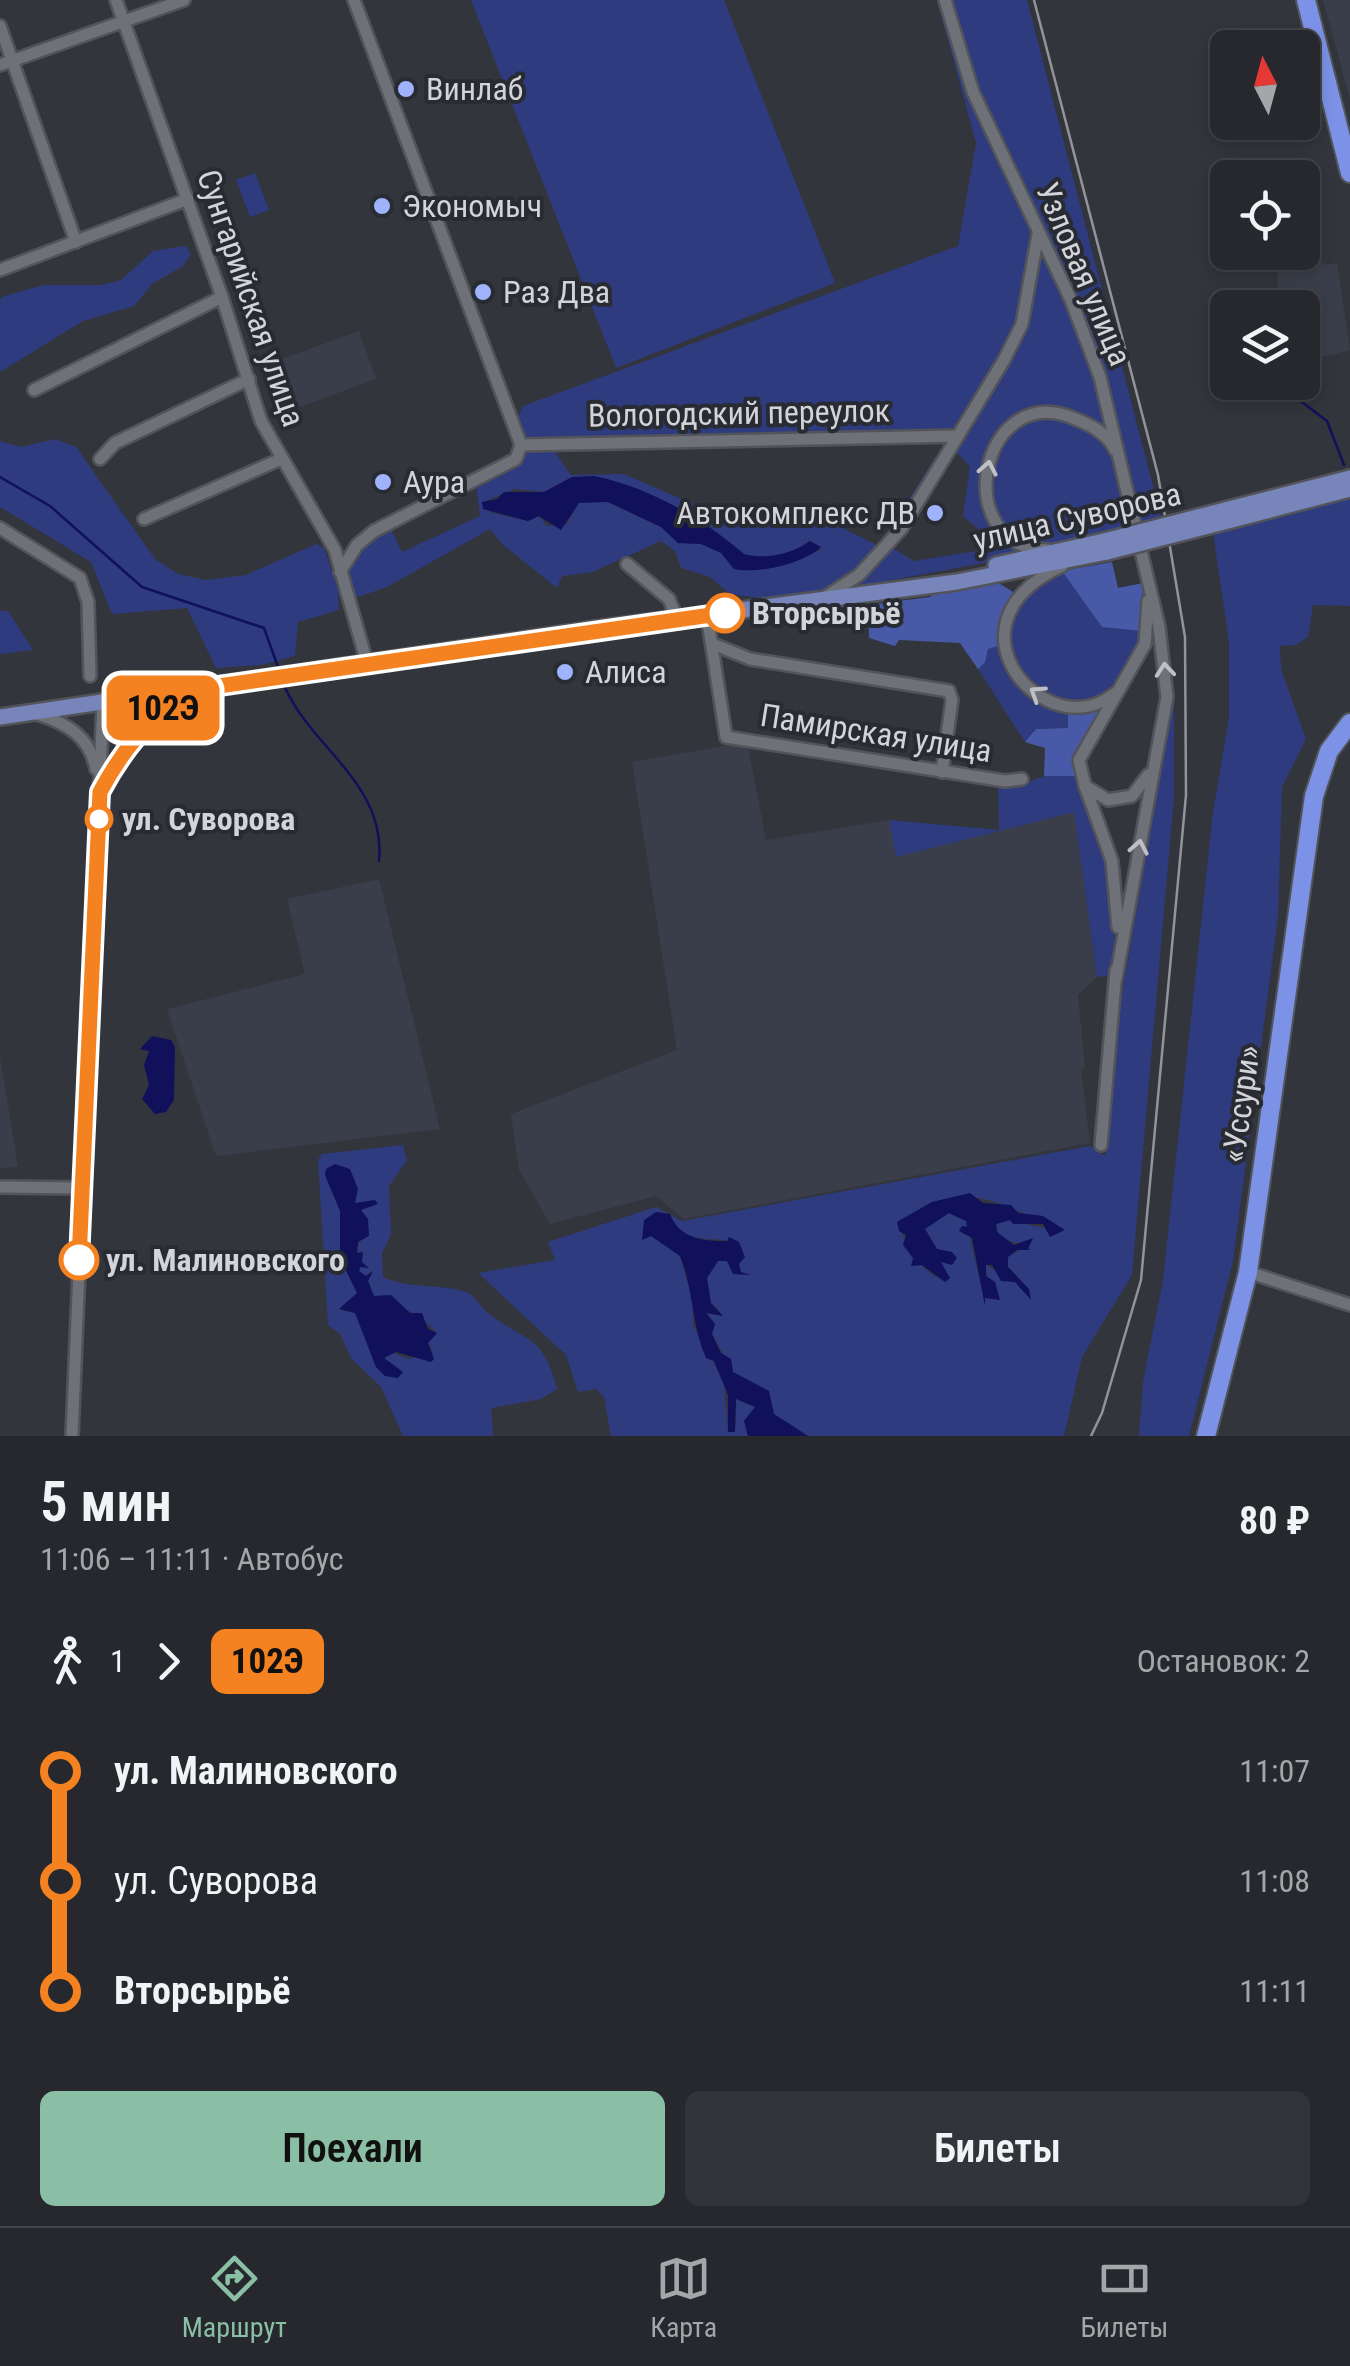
<!DOCTYPE html>
<html lang="ru">
<head>
<meta charset="utf-8">
<style>
  :root { --surface:#26282d; --page:#323439; --text:#f1f3f6; --muted:#a4a6aa; --line:#424449; --accent:#8abfa5 }
  body { margin:0; font-family:"Roboto Condensed",sans-serif; background:var(--page); color:var(--text); height:100vh; display:flex; flex-direction:column; font-size:38px; white-space:nowrap }
  * { box-sizing:border-box; margin:0 }
  p { font-size:32px; color:var(--muted) }
  .icon { flex:none; width:55px; height:55px; fill:none; stroke:currentColor; stroke-width:2; stroke-linecap:round; stroke-linejoin:round }
  .map { position:relative; height:1436px; overflow:hidden }
  .side { display:flex; flex-direction:column; background:var(--surface); flex:1 }
  .side>* { flex:none }
  .badge { padding:0 20px; border-radius:15px; font-size:35px; line-height:65px }
  .needle { width:65px; rotate:354deg }
  .buttons { position:absolute; left:1210px; top:30px; display:grid; gap:20px }
  .buttons a { display:grid; place-items:center; width:110px; height:110px; border-radius:15px; background:var(--surface); box-shadow:0 5px 15px #0003,0 0 0 2px var(--line); font-size:50px }
  .map>.badge { position:absolute; translate:-50% -50%; box-shadow:0 0 0 5px #fff }
  .legs { display:flex; align-items:center; gap:15px; height:110px; padding:0 40px; font-size:32px }
  .legs p { margin-inline-start:auto }
  .headline { display:flex; align-items:center; justify-content:space-between; height:170px; padding:0 40px }
  h1 { font-size:55px; font-weight:600; line-height:75px }
  .primary-button { display:flex; gap:20px; margin-top:auto; padding:20px 40px }
  .primary-button a { flex:1; height:115px; border-radius:15px; background:var(--accent); color:#111; font-size:40px; font-weight:600; line-height:115px; text-align:center }
  .primary-button a+a { background:var(--page); color:var(--text) }
  ul { padding:0 40px; list-style:none }
  li { display:flex; align-items:center; gap:35px; height:110px; font-size:38px }
  li i { display:grid; place-items:center; width:15px; height:100%; margin:0 12px; background:currentColor }
  li i::after { content:''; width:25px; height:25px; margin:-12px; border:8px solid; border-radius:50%; background:var(--surface) }
  li p { margin-inline-start:auto }
  li:first-child i { background:linear-gradient(#0000 50%,currentColor 0) }
  li:last-child i { background:linear-gradient(currentColor 50%,#0000 0) }
  .tab-bar { display:flex; justify-content:space-around; align-items:center; height:140px; border-top:2px solid var(--line); background:var(--surface); font-size:28px; color:var(--muted) }
  .tab-bar a { display:grid; justify-items:center; gap:5px }
  .tab-bar .current { color:var(--accent) }
  .map>svg:first-child { display:block }
</style>
</head>
<body>
<div class="map">
<svg width="1350" height="1436" viewBox="0 0 1350 1436">
  <rect width="100%" height="100%" fill="#33353c"/>
  <g fill="#3a3e4a">
    <path d="M 1323,0 L 1350,0 L 1350,99 L 1327,14 Z"/>
    <path d="M 1303,208 L 1324,265 L 1337,263 L 1350,350 L 1303,362 L 1302,308 L 1279,307 L 1276,253 L 1302,252 Z"/>
    <path d="M 359,331 L 376,379 L 286,412 L 268,364 Z"/>
    <path d="M 747,742 L 766,840 L 889,820 L 897,856 L 1074,811 L 1097,977 L 1078,995 L 1085,1067 L 1081,1069 L 1090,1143 L 684,1219 L 656,1196 L 550,1224 L 519,1170 L 511,1114 L 677,1050 L 632,762 Z"/>
    <path d="M 379,879 L 440,1129 L 216,1156 L 167,1009 L 305,974 L 287,899 Z"/>
    <path d="M 0,1056 L 18,1166 L 0,1169 Z"/>
  </g>
  <g fill="#2e3b7f" fill-rule="evenodd">
    <path d="M 471,0 L 724,0 L 835,283 L 616,368 Z"/>
    <path d="M 937,0 L 1027,0 L 1161,517 L 1064,546 L 1021,551 L 1020,556 L 780,601 L 730,594 L 710,577 L 681,568 L 675,551 L 661,541 L 593,572 L 562,576 L 557,588 L 502,544 L 490,529 L 387,587 L 352,599 L 345,574 C 357,554 367,537 391,529 L 402,552 L 480,516 L 476,484 L 518,462 L 526,449 L 517,419 L 523,406 L 958,246 L 976,143 ZM 945,442 L 879,546 L 826,520 L 753,519 L 686,501 L 624,474 L 571,475 L 553,449 ZM 952,447 L 970,467 L 963,516 L 990,539 L 983,550 L 914,561 L 889,546 ZM 572,477 L 699,522 L 743,554 L 758,558 L 788,554 L 810,541 L 820,550 L 789,563 L 738,570 L 721,553 L 701,544 L 678,543 L 661,527 L 608,502 L 579,502 L 566,525 L 548,526 L 538,516 L 528,521 L 490,512 L 483,502 L 515,489 L 544,492 Z"/>
    <path d="M 255,173 L 269,210 L 250,217 L 236,180 Z"/>
    <path d="M 185,246 L 191,254 L 183,266 L 152,284 L 134,306 L 83,321 L 0,372 L 0,300 L 4,296 L 44,285 L 101,285 L 121,280 L 153,251 Z"/>
    <path d="M 55,439 L 76,447 L 155,559 L 178,574 L 206,580 L 246,575 L 316,544 L 324,548 L 338,589 L 339,610 L 298,622 L 295,656 L 261,665 L 216,668 L 187,608 L 112,614 L 91,562 L 0,507 L 0,441 L 21,447 Z"/>
    <path d="M 1350,497 L 1350,606 L 1313,605 L 1308,637 L 1296,645 L 1280,646 L 1281,669 L 1306,739 L 1282,787 L 1278,916 L 1233,1261 L 1189,1436 L 1139,1436 L 1143,1382 L 1163,1280 L 1213,812 L 1229,718 L 1229,642 L 1213,533 Z"/>
    <path d="M 1062,571 L 1077,590 L 1142,631 C 1091,786 968,651 1022,596 C 1032,586 1050,579 1062,571 Z"/>
    <path d="M 0,611 L 8,611 L 33,650 L 0,654 Z"/>
    <path d="M 1002,645 C 1011,681 1030,706 1068,711 L 1068,728 L 1037,729 L 1025,742 L 978,669 L 988,649 Z"/>
    <path d="M 1174,698 L 1174,797 L 1132,1275 L 1082,1357 L 1064,1436 L 808,1436 L 774,1414 C 763,1375 747,1390 732,1370 C 724,1359 720,1345 711,1334 L 715,1324 L 706,1312 L 718,1309 L 711,1303 L 707,1278 L 718,1261 L 727,1261 L 741,1273 L 734,1241 C 711,1237 683,1246 669,1214 L 657,1212 L 644,1239 L 651,1236 L 680,1256 L 693,1302 L 693,1325 L 724,1382 L 728,1432 L 736,1425 L 736,1399 L 755,1407 L 744,1421 L 748,1436 L 611,1436 L 604,1397 L 596,1389 L 578,1392 L 566,1355 L 478,1273 L 555,1260 L 548,1242 L 656,1207 L 682,1221 L 1090,1146 L 1105,1156 L 1119,1010 ZM 966,1197 C 997,1197 1034,1218 1061,1235 C 1043,1224 1029,1227 1011,1220 L 996,1224 C 998,1244 1015,1241 1028,1245 L 1008,1257 L 1008,1267 L 1021,1280 L 1013,1281 L 986,1265 L 989,1297 L 984,1298 L 985,1303 L 966,1221 L 948,1213 L 925,1228 L 937,1249 L 952,1252 L 941,1262 L 943,1272 L 935,1277 L 913,1258 L 897,1222 L 932,1202 Z"/>
    <path d="M 1054,773 L 1079,776 C 1104,847 1122,899 1112,975 L 1097,977 L 1074,812 L 896,857 L 889,820 L 999,830 L 998,785 L 1015,786 Z"/>
    <path d="M 403,1145 L 407,1160 L 389,1186 L 391,1235 L 382,1253 L 383,1277 C 411,1290 440,1283 466,1292 C 473,1294 481,1307 488,1313 C 525,1342 544,1334 557,1389 L 541,1399 L 491,1408 L 493,1436 L 403,1436 L 381,1387 L 351,1358 L 340,1334 L 328,1325 L 318,1160 L 322,1154 ZM 325,1175 L 355,1203 L 376,1204 L 361,1210 L 366,1226 L 357,1248 L 362,1263 L 359,1271 L 366,1276 L 372,1271 L 368,1281 L 374,1296 L 418,1315 L 437,1333 L 428,1343 L 433,1352 L 409,1359 L 394,1353 L 384,1358 L 394,1369 L 383,1372 C 367,1359 368,1329 354,1312 L 343,1311 L 357,1293 L 340,1258 L 340,1211 Z"/>
  </g>
  <g fill="#4859a8">
    <path d="M 1112,562 L 1118,588 L 1143,583 L 1142,631 L 1102,627 L 1062,571 Z"/>
    <path d="M 994,580 L 1013,592 L 1000,619 L 1002,645 L 988,649 L 985,662 L 978,669 L 960,643 L 899,640 L 895,646 L 869,638 L 868,605 L 930,597 L 935,592 Z"/>
    <path d="M 1102,706 L 1084,739 L 1079,776 L 1044,776 L 1045,748 L 1025,742 L 1036,729 L 1068,728 L 1068,711 Z"/>
  </g>
  <g fill="#10105b">
    <path d="M 594,476 C 649,487 702,518 744,554 C 765,560 792,554 810,541 L 821,547 C 803,564 758,574 734,569 L 721,553 L 701,544 L 678,543 L 661,527 L 608,502 L 579,503 L 561,530 L 539,516 L 528,521 L 483,509 L 482,502 L 497,499 L 504,492 L 544,492 L 572,477 Z"/>
    <path d="M 152,1036 L 171,1040 L 175,1047 L 174,1100 L 166,1112 L 155,1114 L 142,1099 L 149,1085 L 144,1065 L 149,1051 L 140,1049 Z"/>
    <path d="M 335,1164 L 350,1169 L 358,1189 L 355,1203 L 375,1200 L 378,1204 L 361,1210 L 368,1219 L 369,1236 L 358,1242 L 357,1253 L 363,1252 L 362,1262 L 369,1268 L 360,1267 L 359,1271 L 366,1276 L 373,1271 L 368,1281 L 374,1296 L 391,1295 L 410,1313 L 422,1313 L 428,1329 L 437,1333 L 428,1343 L 434,1359 L 431,1362 L 396,1352 L 384,1358 L 403,1372 L 398,1378 L 385,1376 L 376,1367 L 355,1313 L 339,1309 L 357,1293 L 340,1258 L 340,1211 L 325,1175 L 326,1169 Z"/>
    <path d="M 970,1193 L 983,1203 L 1011,1205 L 1018,1213 L 1043,1216 L 1065,1230 L 1050,1237 L 1043,1224 L 1013,1224 L 1010,1220 L 996,1224 L 997,1232 L 1014,1245 L 1033,1238 L 1028,1249 L 1031,1250 L 1017,1250 L 1008,1257 L 1008,1267 L 1029,1289 L 1031,1300 L 1015,1282 L 1001,1281 L 992,1265 L 986,1265 L 986,1276 L 995,1282 L 1000,1300 L 985,1298 L 985,1306 L 972,1238 L 959,1231 L 962,1226 L 967,1227 L 966,1221 L 949,1213 L 925,1229 L 937,1249 L 952,1252 L 957,1258 L 952,1265 L 941,1262 L 950,1278 L 945,1282 L 922,1265 L 911,1266 L 913,1258 L 903,1245 L 906,1235 L 899,1231 L 897,1222 L 932,1202 Z"/>
    <path d="M 656,1212 L 670,1214 C 680,1240 705,1241 727,1241 L 729,1237 L 739,1242 L 745,1257 L 739,1264 L 741,1272 L 751,1275 L 733,1274 L 727,1261 L 718,1261 L 707,1278 L 711,1303 L 723,1316 L 706,1313 L 715,1324 L 712,1334 L 721,1353 L 731,1359 L 733,1372 L 769,1391 L 774,1414 L 808,1436 L 748,1436 L 744,1421 L 755,1407 L 736,1399 L 735,1432 L 728,1432 L 728,1395 L 714,1361 L 706,1358 C 691,1324 694,1290 680,1256 L 651,1236 L 642,1240 L 644,1220 Z"/>
  </g>
  <g fill="none" stroke-linecap="round" stroke-linejoin="round">
    <g stroke="#10105b" stroke-width="2.5">
      <path d="M 1287,382 L 1294,396 L 1327,421 L 1344,465"/>
      <path d="M 0,477 L 50,506 L 142,587 L 264,628 L 278,667"/>
      <path d="M 282,680 C 306,746 387,781 379,861"/>
    </g>
    <defs>
      <g id="minor">
        <path d="M 116,0 L 222,297 L 261,421 L 335,550 L 367,663"/>
        <path d="M 945,0 L 973,92 L 1071,300 L 1100,377 L 1159,627 L 1167,697 L 1116,978"/>
        <path d="M 0,26 L 76,242"/>
        <path d="M 0,65 L 184,0"/>
        <path d="M 0,270 L 188,199"/>
        <path d="M 34,390 L 222,297"/>
        <path d="M 521,445 L 958,436"/>
        <path d="M 100,459 L 115,443 L 249,379"/>
        <path d="M 144,519 L 281,459"/>
        <path d="M 0,528 L 80,578 L 88,602 L 90,676"/>
        <path d="M 1048,550 C 947,548 980,380 1073,418 C 1089,424 1108,433 1115,450"/>
        <path d="M 627,564 L 669,599 L 677,619"/>
        <path d="M 1062,566 C 936,624 1046,748 1114,694"/>
        <path d="M 340,572 L 357,545 L 374,531 L 516,459 L 521,445 L 354,0"/>
        <path d="M 822,599 L 859,575 L 902,528 L 1004,360 L 1022,324 L 1038,234"/>
        <path d="M 1148,601 L 1145,644 L 1079,760 L 1085,786 L 1108,800 L 1132,796 L 1148,775"/>
        <path d="M 707,615 L 726,737 L 1005,781 L 1022,779"/>
        <path d="M 713,644 L 750,659 L 949,691 L 952,700 L 942,772"/>
        <path d="M 37,714 C 67,723 90,737 96,769"/>
        <path d="M 1085,786 L 1112,861 L 1118,927"/>
        <path d="M 102,789 L 123,749 L 184,691"/>
        <path d="M 1101,1145 L 1116,970"/>
        <path d="M 0,1187 L 82,1188"/>
        <path d="M 1248,1272 L 1350,1305"/>
        <path d="M 72,1436 L 103,703"/>
      </g>
      <g id="major">
        <path d="M 1225,510 L 1350,478"/>
        <path d="M 1228,521 L 1350,489"/>
        <path d="M 996,565 L 1104,541"/>
        <path d="M 0,717 L 596,629 L 957,582 L 1107,552"/>
      </g>
      <g id="highway">
        <path d="M 1306,0 L 1350,173"/>
        <path d="M 1206,1436 L 1248,1272 L 1314,796 L 1329,751 L 1350,723"/>
      </g>
    </defs>
    <use href="#minor" stroke="#52545a" stroke-width="16"/>
    <use href="#major" stroke="#52545a" stroke-width="20"/>
    <use href="#highway" stroke="#52545a" stroke-width="22"/>
    <use href="#minor" stroke="#6f7179" stroke-width="11"/>
    <use href="#major" stroke="#7785ba" stroke-width="15"/>
    <use href="#highway" stroke="#7c92e6" stroke-width="18"/>
    <path stroke="#92949a" stroke-width="2.5" d="M 1034,0 L 1158,475 L 1185,637 L 1186,795 L 1141,1280 L 1102,1413 L 1091,1436"/>
    <defs>
      <g id="major-bridge">
        <path d="M 1104,541 L 1225,510"/>
        <path d="M 1107,552 L 1228,521"/>
      </g>
    </defs>
    <use href="#major-bridge" stroke="#52545a" stroke-width="20" stroke-linecap="butt"/>
    <use href="#major-bridge" stroke="#7785ba" stroke-width="15"/>
  </g>
  <defs><path id="oneway-chevron" d="M-2-3.5L2.5 0L-2 3.5" fill="none" stroke-width="1.6" stroke-linecap="round" stroke-linejoin="round" transform="scale(2.5)"/></defs>
  <g stroke="#bfc0c6">
    <use href="#oneway-chevron" transform="translate(988 468) rotate(-79)"/>
    <use href="#oneway-chevron" transform="translate(1165 670) rotate(-95)"/>
    <use href="#oneway-chevron" transform="translate(1037 693) rotate(-147)"/>
    <use href="#oneway-chevron" transform="translate(1139 847) rotate(-79)"/>
  </g>
  <g fill="none" stroke-linecap="round" stroke-linejoin="round">
    <defs>
      <path id="line-1" d="M 79,1260 L 100,792 C 123,749 146,723 184,691 L 725,613"/>
    </defs>
    <use href="#line-1" stroke="#fff" stroke-width="22"/>
    <use href="#line-1" stroke="#f58220" stroke-width="15"/>
  </g>
  <g fill="#9fb3fd" stroke="#292b32" stroke-width="4">
    <circle cx="406" cy="89" r="10"/>
    <circle cx="382" cy="206" r="10"/>
    <circle cx="483" cy="292" r="10"/>
    <circle cx="383" cy="482" r="10"/>
    <circle cx="935" cy="513" r="10"/>
    <circle cx="565" cy="672" r="10"/>
  </g>
  <g fill="#fff" stroke="#f58220" stroke-width="5">
    <circle cx="725" cy="613" r="18"/>
    <circle cx="99" cy="819" r="12"/>
    <circle cx="79" cy="1260" r="18"/>
  </g>
  <g text-anchor="middle" dominant-baseline="central" stroke-width="8" stroke-linejoin="round" paint-order="stroke">
    <g font-size="32" fill="#d3d4d9" stroke="#292b32" text-anchor="start">
      <text x="426" y="89">Винлаб</text>
      <text x="402" y="206">Экономыч</text>
      <text x="503" y="292">Раз Два</text>
      <text x="403" y="482">Аура</text>
      <text x="915" y="513" text-anchor="end">Автокомплекс ДВ</text>
      <text x="585" y="672">Алиса</text>
    </g>
    <g font-size="32" fill="#d3d4d9" stroke="#292b32">
      <text transform="translate(1084 274) rotate(67)">Узловая улица</text>
      <text transform="translate(251 298) rotate(71)">Сунгарийская улица</text>
      <text transform="translate(739 413) rotate(-1)">Вологодский переулок</text>
      <text transform="translate(1077 517) rotate(-13)">улица Суворова</text>
      <text transform="translate(876 733) rotate(9)">Памирская улица</text>
      <text transform="translate(1241 1104) rotate(-82)">«Уссури»</text>
    </g>
    <g font-size="32" font-weight="bold" fill="#d3d4d9" stroke="#292b32" text-anchor="start">
      <text x="752" y="613">Вторсырьё</text>
      <text x="122" y="819">ул. Суворова</text>
      <text x="106" y="1260">ул. Малиновского</text>
    </g>
  </g>
</svg>
<div class="buttons">
<a><svg class="needle" viewBox="-14 -14 28 28"><path d="M0-13l5 13h-10z" fill="#e53935"/><path d="M0 13l5-13h-10z" fill="#a4a6aa"/></svg></a>
<a><svg class="icon" aria-label="locate" viewBox="0 0 24 24"><circle cx="12" cy="12" r="6"/><path d="M12 2v4M12 18v4M2 12h4M18 12h4"/></svg></a>
<a><svg class="icon" aria-label="layers" viewBox="0 0 24 24"><path d="M12 4l9 5-9 5-9-5zM3 14l9 5 9-5"/></svg></a>
</div>
<b class="badge" style="left:163px;top:708px;background:#f58220;color:#111">102Э</b>
</div>
<section class="side">
<div class="headline"><div><h1>5 мин</h1><p>11:06 – 11:11 · Автобус</p></div><b>80 ₽</b></div>
<div class="legs"><svg class="icon" aria-label="walk" viewBox="0 0 24 24"><circle cx="13" cy="4" r="2"/><path d="M13 8l-2 6 4 7M11 14l-3 7M7 12l3-4h3l4 4"/></svg>1<svg class="icon" aria-label="forward" viewBox="0 0 24 24"><path d="M9 5l7 7-7 7"/></svg><b class="badge" style="background:#f58220;color:#111">102Э</b><p>Остановок: 2</p></div>
<ul>
<li><i style="color:#f58220"></i><b>ул. Малиновского</b><p>11:07</p></li>
<li><i style="color:#f58220"></i><span>ул. Суворова</span><p>11:08</p></li>
<li><i style="color:#f58220"></i><b>Вторсырьё</b><p>11:11</p></li>
</ul>
<div class="primary-button"><a>Поехали</a><a>Билеты</a></div>
</section>
<nav class="tab-bar">
<a class="current"><svg class="icon" aria-label="directions" viewBox="0 0 24 24"><path d="M12 3l9 9-9 9-9-9zM9 14v-3h6M13 9l2 2-2 2"/></svg>Маршрут</a>
<a><svg class="icon" aria-label="map" viewBox="0 0 24 24"><path d="M3 6l6-2 6 2 6-2v14l-6 2-6-2-6 2zM9 4v14M15 6v14"/></svg>Карта</a>
<a><svg class="icon" aria-label="tickets" viewBox="0 0 24 24"><path d="M3 7h18v10H3zM15 7v10"/></svg>Билеты</a>
</nav>
</body>
</html>
